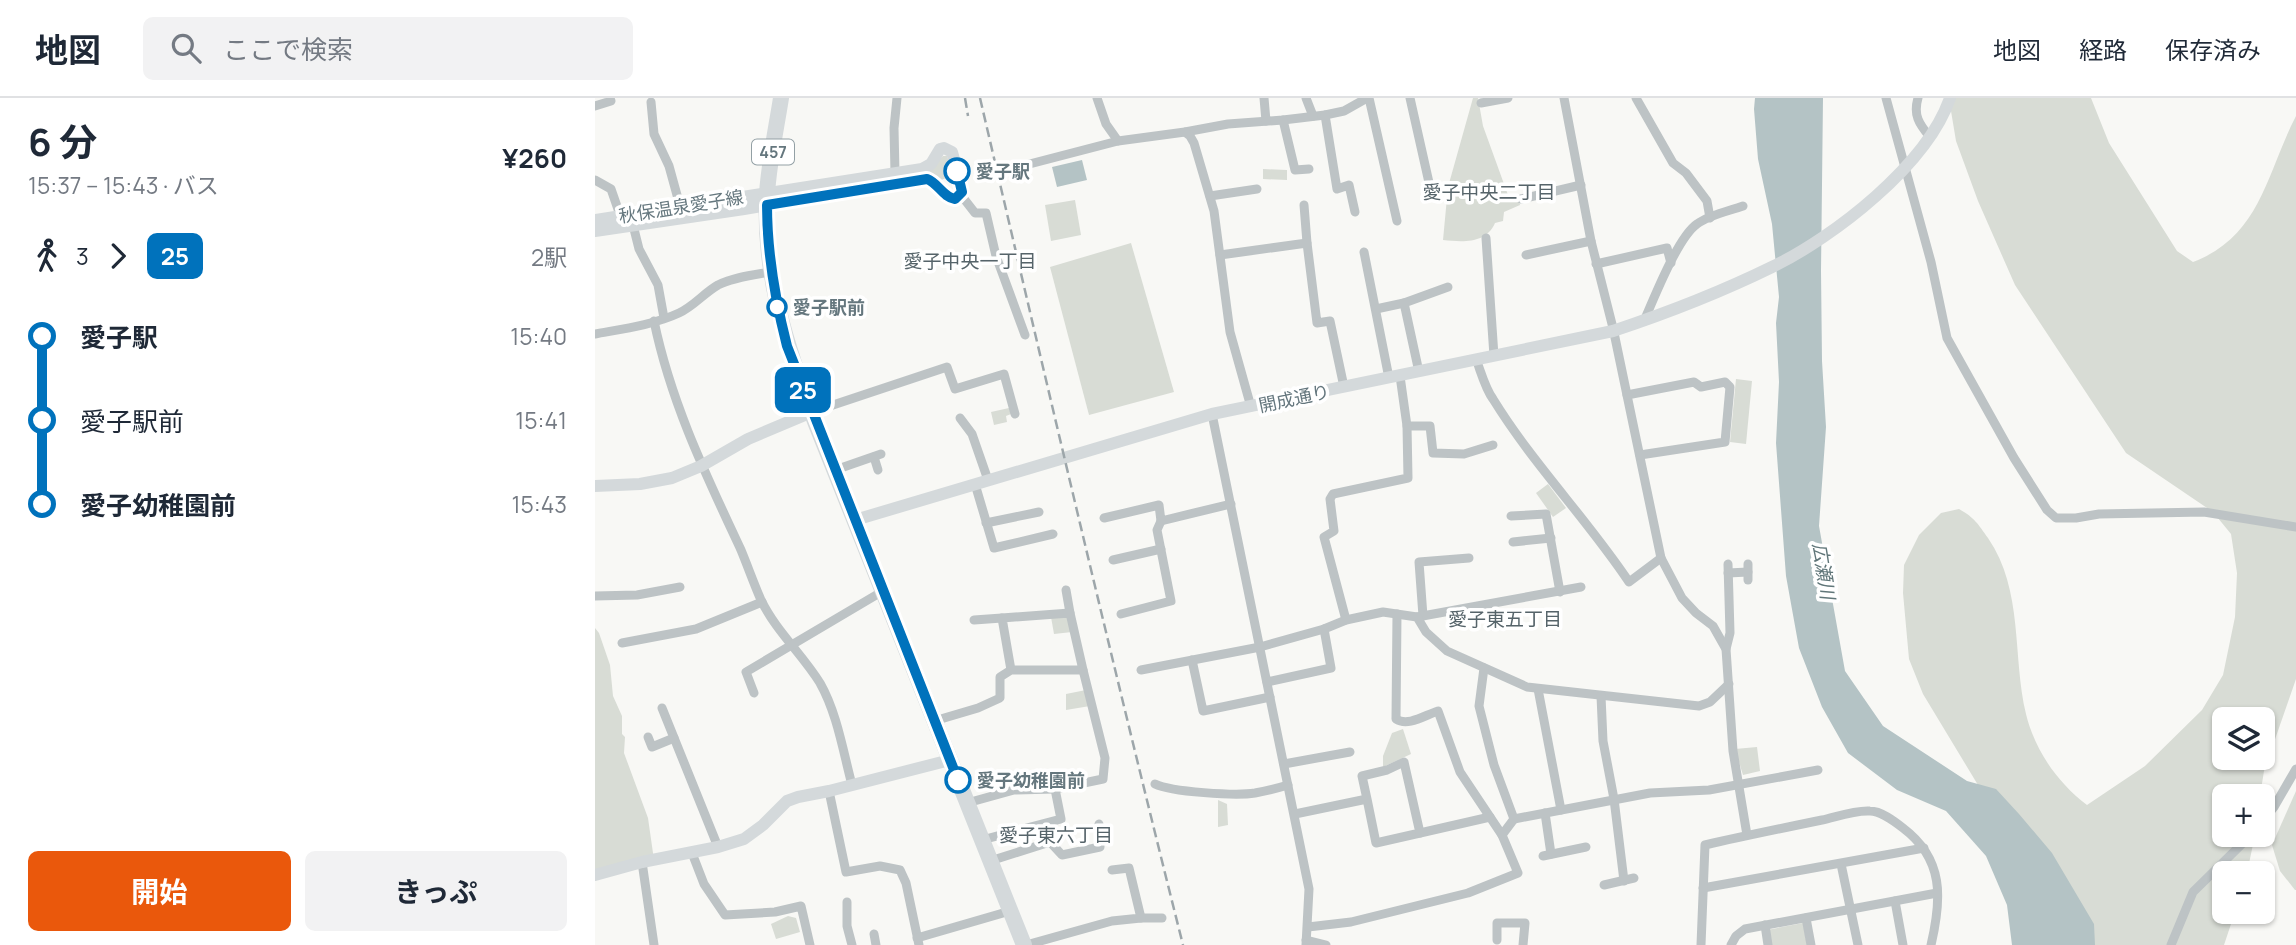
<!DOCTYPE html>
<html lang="ja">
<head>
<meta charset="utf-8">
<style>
  :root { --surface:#fff; --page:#f2f2f3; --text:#1f2937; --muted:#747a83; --line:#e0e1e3; --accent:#ea580c }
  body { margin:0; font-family:Manrope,"Noto Sans JP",sans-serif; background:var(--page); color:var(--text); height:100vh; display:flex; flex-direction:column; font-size:26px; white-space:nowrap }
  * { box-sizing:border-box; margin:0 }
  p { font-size:23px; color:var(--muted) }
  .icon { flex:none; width:38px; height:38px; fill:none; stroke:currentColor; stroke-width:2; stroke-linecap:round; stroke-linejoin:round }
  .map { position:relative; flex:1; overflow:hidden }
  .side { display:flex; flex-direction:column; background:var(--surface); width:595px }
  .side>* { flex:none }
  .badge { padding:0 14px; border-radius:10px; font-size:24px; line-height:46px }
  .buttons { position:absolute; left:1617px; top:609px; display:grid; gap:14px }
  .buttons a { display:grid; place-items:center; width:63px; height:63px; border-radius:10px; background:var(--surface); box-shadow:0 2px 5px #0004; font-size:35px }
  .map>.badge { position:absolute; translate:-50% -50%; box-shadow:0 0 0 4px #fff }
  .legs { display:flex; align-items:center; gap:10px; height:77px; padding:0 28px; font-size:23px }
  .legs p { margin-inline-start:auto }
  .overview { display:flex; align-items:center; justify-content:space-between; height:119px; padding:0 28px }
  h1 { font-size:38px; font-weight:700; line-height:52px }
  .action { display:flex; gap:14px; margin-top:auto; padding:14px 28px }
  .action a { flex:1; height:80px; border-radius:10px; background:var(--accent); color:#fff; font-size:28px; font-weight:700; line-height:80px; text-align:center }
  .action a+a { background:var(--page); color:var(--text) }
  ul { padding:0 28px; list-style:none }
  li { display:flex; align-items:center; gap:24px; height:84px; font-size:26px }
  li i { display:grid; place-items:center; width:10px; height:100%; margin:0 9px; background:currentColor }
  li i::after { content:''; width:18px; height:18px; margin:-9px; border:5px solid; border-radius:50%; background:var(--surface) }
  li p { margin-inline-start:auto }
  li:first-child i { background:linear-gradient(#0000 50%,currentColor 0) }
  li:last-child i { background:linear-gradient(currentColor 50%,#0000 0) }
  header { display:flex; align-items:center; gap:42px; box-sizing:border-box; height:98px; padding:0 35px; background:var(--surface); border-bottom:2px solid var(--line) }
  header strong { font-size:33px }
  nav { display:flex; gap:38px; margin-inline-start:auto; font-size:24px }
  .search { width:490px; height:63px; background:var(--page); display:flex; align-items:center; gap:18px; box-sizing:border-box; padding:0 24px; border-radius:10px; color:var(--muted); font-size:26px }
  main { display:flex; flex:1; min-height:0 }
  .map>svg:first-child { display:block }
</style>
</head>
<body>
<header>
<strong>地図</strong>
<div class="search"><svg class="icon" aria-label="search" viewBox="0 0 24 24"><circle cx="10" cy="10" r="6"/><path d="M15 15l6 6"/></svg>ここで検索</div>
<nav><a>地図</a><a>経路</a><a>保存済み</a></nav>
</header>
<main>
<section class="side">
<div class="overview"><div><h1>6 分</h1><p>15:37 – 15:43 · バス</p></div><b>¥260</b></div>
<div class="legs"><svg class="icon" aria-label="walk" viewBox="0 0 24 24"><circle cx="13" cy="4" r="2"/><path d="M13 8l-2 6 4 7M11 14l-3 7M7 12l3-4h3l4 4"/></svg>3<svg class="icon" aria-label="forward" viewBox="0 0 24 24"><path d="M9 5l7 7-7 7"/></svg><b class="badge" style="background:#0072bc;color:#fff">25</b><p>2駅</p></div>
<ul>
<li><i style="color:#0072bc"></i><b>愛子駅</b><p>15:40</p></li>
<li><i style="color:#0072bc"></i><span>愛子駅前</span><p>15:41</p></li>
<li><i style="color:#0072bc"></i><b>愛子幼稚園前</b><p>15:43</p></li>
</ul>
<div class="action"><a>開始</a><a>きっぷ</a></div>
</section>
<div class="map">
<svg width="1701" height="847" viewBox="0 0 1701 847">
  <rect width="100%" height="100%" fill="#f8f8f5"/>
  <g fill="#d8dcd5" fill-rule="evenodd">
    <path d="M 878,0 L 883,0 L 888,28 L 913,97 L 923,97 L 925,107 L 909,114 L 908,123 L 900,125 C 891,146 868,144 848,142 L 853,89 Z"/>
    <path d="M 1356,0 L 1496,0 L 1514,45 L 1582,153 L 1598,164 C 1666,138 1671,76 1701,18 L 1701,581 L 1669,673 L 1665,698 L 1629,698 L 1629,737 L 1660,737 L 1652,775 L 1629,775 L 1629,814 L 1640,814 L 1629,847 L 1423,847 L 1386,692 L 1328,596 L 1314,561 L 1308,495 L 1309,467 L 1324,437 L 1346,415 L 1364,411 C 1380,420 1383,426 1393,440 C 1429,493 1417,557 1431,616 C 1440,653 1463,685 1492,707 L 1550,668 L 1607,612 L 1628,577 L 1640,519 L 1642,475 L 1636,436 L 1618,414 L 1531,355 L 1420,187 L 1383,103 L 1361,43 L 1355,7 ZM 1629,621 L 1668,621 L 1668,660 L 1629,660 Z"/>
    <path d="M 348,58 L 352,58 L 358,77 L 344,83 L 332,75 Z"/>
    <path d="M 668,71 L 692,72 L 692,82 L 668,81 Z"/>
    <path d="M 480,102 L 486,137 L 456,143 L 450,107 Z"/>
    <path d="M 536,145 L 579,294 L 494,317 L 455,169 Z"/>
    <path d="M 1141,281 L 1157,283 L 1151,346 L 1135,344 Z"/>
    <path d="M 414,310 L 416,316 L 411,318 L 412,324 L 399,327 L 396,314 Z"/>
    <path d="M 953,386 L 971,410 L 958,419 L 941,395 Z"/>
    <path d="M 468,518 L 474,521 L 477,534 L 459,536 L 456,519 Z"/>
    <path d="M 0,530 L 4,535 L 15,567 L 18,598 L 27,618 L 27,636 L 30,639 L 29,655 L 53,720 L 59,762 L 0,777 Z"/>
    <path d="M 491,592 L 495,608 L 471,612 L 471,596 Z"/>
    <path d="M 808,631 L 816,656 L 788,669 L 788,658 L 797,635 Z"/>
    <path d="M 1162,649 L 1165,673 L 1148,677 L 1140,651 Z"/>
    <path d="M 1701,693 L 1701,792 L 1700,792 L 1685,773 L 1677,747 Z"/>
    <path d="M 623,702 L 632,706 L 633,727 L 623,729 Z"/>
    <path d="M 193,818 L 201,820 L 205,834 L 181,841 L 176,826 Z"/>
    <path d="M 1208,825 L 1212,847 L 1175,847 L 1172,832 Z"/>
  </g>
  <g fill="#b4c3c5">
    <path d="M 1160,0 L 1228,0 L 1226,173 L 1227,263 L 1231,329 L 1224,428 L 1250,573 L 1288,628 L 1372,683 L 1401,691 L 1424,716 L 1457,755 L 1499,826 L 1500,847 L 1417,847 L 1412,807 L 1391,758 L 1351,713 L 1302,692 L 1253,655 L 1227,609 L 1204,550 L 1191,478 L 1181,345 L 1184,284 L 1181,225 L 1184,199 L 1177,126 L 1163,61 L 1159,11 Z"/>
    <path d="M 487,62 L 492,82 L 462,89 L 457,69 Z"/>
  </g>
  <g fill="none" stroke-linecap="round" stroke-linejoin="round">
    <g stroke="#bdc3c5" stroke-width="9">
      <path d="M 502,0 L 511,26 L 523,43 L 590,34 L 633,26 L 688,22 L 730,17 L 749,13 L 772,0"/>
      <path d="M 669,0 L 671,23"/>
      <path d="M 711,0 L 718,18"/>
      <path d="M 774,0 L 802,123"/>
      <path d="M 815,0 L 835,89"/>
      <path d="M 1041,0 L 1078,65 L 1091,75 L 1112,103 L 1115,120"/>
      <path d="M 1291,0 L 1336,164 L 1352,240 L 1419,360 L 1452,412 L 1461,420 L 1481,420 L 1504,416 L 1609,414 L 1701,429"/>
      <path d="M 1323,0 C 1318,17 1324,26 1335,39"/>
      <path d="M 56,4 L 59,36 L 74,68 L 85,108"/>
      <path d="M 886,5 L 913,0"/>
      <path d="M 0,8 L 16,3 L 15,0"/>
      <path d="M 730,17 L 742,91 L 754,87 L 760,114"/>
      <path d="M 688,22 L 700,72 L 714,71"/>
      <path d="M 590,34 L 595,38 L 599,45 L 619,113 L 635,234 L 656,309"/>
      <path d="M 423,69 L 523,43"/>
      <path d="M 300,75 L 299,30 L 302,0"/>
      <path d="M 0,82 L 16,91 L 25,117"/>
      <path d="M 366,97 L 380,115 L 391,115 L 401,158 L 430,237"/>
      <path d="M 615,98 L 662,91"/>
      <path d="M 926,101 L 986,87"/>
      <path d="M 709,107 L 712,145"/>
      <path d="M 38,127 L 44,151 L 63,187 L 69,220"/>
      <path d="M 891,140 L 899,258"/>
      <path d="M 769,154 L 794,280"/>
      <path d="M 625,157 L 712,145 L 722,225 L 735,223 L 749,289"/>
      <path d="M 931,157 L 996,143"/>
      <path d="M 1001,166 L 1072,150 L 1076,165"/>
      <path d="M 781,211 L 809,205"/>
      <path d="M 59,223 C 76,305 111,377 146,452 C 153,469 159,486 166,502 C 181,533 207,556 225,585 C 242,615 248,653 257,687"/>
      <path d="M 1049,223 C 1059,200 1083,139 1102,126 C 1114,117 1134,113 1148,108"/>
      <path d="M 0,236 C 27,231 58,227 84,215 C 99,208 109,195 123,187 C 139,179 158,177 175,174"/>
      <path d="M 881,261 C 886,274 890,290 898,301 C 938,366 992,421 1034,484 L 1066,460 L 1018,230 L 996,143 L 969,0"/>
      <path d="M 824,274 L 809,205 L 853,189"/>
      <path d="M 1032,297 L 1099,284 L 1106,289 L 1130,284 L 1135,289 L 1130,344 L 1045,357"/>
      <path d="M 217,314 L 352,269 L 360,291 L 409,276 L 420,316"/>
      <path d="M 617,316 L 714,791 L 711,847"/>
      <path d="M 365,320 L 377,336 L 393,382"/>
      <path d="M 812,328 L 835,328 L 838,355 L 869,356 L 898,347"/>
      <path d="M 279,359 L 283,372"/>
      <path d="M 240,372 L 286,356"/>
      <path d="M 380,386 L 399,450 L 458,436"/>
      <path d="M 916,418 L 951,416 L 965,494"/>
      <path d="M 509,420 L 564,407 L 566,423 L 636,406"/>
      <path d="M 391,425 L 444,414"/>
      <path d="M 918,444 L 956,440"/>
      <path d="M 1066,460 L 1087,500 L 1101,515 L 1118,528 L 1131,551 L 1138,653 L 1152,737"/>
      <path d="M 518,462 L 566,451"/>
      <path d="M 1133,475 L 1153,474"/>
      <path d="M 1153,482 L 1153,466"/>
      <path d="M 471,492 L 475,515"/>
      <path d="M 0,498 L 42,497 L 85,489"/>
      <path d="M 526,516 L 576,503 L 562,432 L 566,423"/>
      <path d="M 802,516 L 801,621 C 813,629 830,617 843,613 L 865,674 L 895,719"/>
      <path d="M 828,518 L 824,464 L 874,460"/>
      <path d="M 822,519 L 986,489"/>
      <path d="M 379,522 L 407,520"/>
      <path d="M 751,522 L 729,439 L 739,433 L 735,401 L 738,396 L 813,380 L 812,328 L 805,278"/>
      <path d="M 27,545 L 101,531 L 167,504"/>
      <path d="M 1131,551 L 1135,535 L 1133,466"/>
      <path d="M 597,562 L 608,613 L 675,599"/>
      <path d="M 546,572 L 665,549 L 729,531 L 751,522 L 788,514 L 822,519 L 831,534 L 852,553 L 932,589 L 1104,608 L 1115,604 L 1134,586"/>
      <path d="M 672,584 L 736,570 L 729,531"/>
      <path d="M 943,591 L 966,712"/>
      <path d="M 159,595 L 151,574 L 288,493"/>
      <path d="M 1006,598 L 1008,643 L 1019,701 L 1029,783"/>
      <path d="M 67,610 L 123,749"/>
      <path d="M 339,623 L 383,610 L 405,600 L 405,579 L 416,572 L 407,520 L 475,515 L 488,572 L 416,572"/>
      <path d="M 53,639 L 57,649 L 79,640"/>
      <path d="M 689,666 L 755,654"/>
      <path d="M 560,686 C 576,694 641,698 660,695 C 671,693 683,690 693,687"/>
      <path d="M 234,693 L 251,774 L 285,768 L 305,772 L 311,785 L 324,847"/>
      <path d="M 372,705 L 419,692 L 460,691"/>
      <path d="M 950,715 L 956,756"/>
      <path d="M 700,716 L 772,701 L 767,678 L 792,672 L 809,664 L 825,735 L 781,745 L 772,701"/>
      <path d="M 919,721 L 1055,695 L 1114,692 L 1223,672"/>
      <path d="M 1668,723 L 1679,709 L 1701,671"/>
      <path d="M 825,735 L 895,719 L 907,737"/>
      <path d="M 387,742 L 466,721 L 460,691 L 508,681 L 510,660 L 488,572"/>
      <path d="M 97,755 L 109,786 L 130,817 L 180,814 L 206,808 L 215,847"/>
      <path d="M 948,758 L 991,749"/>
      <path d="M 395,763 L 455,744 L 467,757 L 505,749 L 504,726"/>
      <path d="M 47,764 L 59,847"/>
      <path d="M 1246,766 L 1263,847"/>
      <path d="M 1009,787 L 1039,780"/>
      <path d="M 1108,790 L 1329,750"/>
      <path d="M 1300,803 L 1308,847"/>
      <path d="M 252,804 L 252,828 L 257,847"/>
      <path d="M 546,820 L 567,820"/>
      <path d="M 1211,820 L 1216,847"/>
      <path d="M 1170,827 L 1173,847"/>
      <path d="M 713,829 L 756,824 L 873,795 L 923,775 L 907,737 L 919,721 L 899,667 L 884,608 L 889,570"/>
      <path d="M 279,836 L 281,847"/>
      <path d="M 322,840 L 415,813"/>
      <path d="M 711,842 L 731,847"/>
      <path d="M 902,842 L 902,825 L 930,825 L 928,847"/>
      <path d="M 431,847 L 517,823 L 546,820 L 534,770 L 517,772"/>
      <path d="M 1106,847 L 1110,747 C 1149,738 1188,730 1227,722 C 1241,719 1259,712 1275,713 C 1286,713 1299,723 1308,730 C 1349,761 1347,800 1336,847"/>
      <path d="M 1136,847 L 1141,838 L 1150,831 L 1342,795"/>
      <path d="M 1576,847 L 1598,794 L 1656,737"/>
    </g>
    <g stroke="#d4d9db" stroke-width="12">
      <path d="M 0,122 L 327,71 L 336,66 L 345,51 L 349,50 L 357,54 L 367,91 L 364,100 L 356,101 L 339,85 L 332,81 L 149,111 L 0,133"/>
      <path d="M 0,388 L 45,386 L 77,380 L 106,368 L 153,341 L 217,314"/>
      <path d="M 260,422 L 617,316 L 1018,233 C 1072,215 1126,194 1177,169 C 1239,139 1332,67 1355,0"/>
      <path d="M 0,777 L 47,764 L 123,749 L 149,741 L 168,727 L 192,703 L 203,699 L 234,693 L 355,662"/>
    </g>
    <path stroke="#d4d9db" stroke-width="16" d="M 186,0 C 181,32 174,64 172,96 C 168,178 192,251 221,326 L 429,847"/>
    <g stroke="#9da6aa" stroke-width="2.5" stroke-dasharray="10 5" stroke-linecap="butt">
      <path d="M 370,0 L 373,18"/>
      <path d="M 385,0 C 451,283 517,565 588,847"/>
    </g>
  </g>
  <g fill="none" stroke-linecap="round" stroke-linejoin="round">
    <defs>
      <path id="line-1" d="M 362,73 L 367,94 L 360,101 C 348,99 343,85 332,81 L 172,107 C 172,156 180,201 192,248 L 363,682"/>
    </defs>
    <use href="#line-1" stroke="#fff" stroke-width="16"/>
    <use href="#line-1" stroke="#0072bc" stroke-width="10"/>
  </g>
  <g fill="#fff" stroke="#0072bc" stroke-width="3.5">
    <circle cx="362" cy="73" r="12"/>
    <circle cx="182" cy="209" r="9"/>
    <circle cx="363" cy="682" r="12"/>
  </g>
  <g text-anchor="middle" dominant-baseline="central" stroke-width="7" stroke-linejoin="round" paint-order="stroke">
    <rect fill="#fff" stroke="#93a0a5" stroke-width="2" x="157" y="41.5" width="42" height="25" rx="5"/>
    <g font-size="16" font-weight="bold" fill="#65777e">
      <text x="178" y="54">457</text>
    </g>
    <g font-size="18" font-weight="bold" fill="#65777e" stroke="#fff" text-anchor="start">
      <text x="381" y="73">愛子駅</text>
      <text x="198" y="209">愛子駅前</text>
      <text x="382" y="682">愛子幼稚園前</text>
    </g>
    <g font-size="18" fill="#65777e" stroke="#fff">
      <text transform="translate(86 108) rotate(-9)">秋保温泉愛子線</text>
      <text transform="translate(699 300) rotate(-12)">開成通り</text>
    </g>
    <g font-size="19" fill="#56646a" stroke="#fff">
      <text x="894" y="94">愛子中央二丁目</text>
      <text x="375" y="163">愛子中央一丁目</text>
      <text x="910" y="521">愛子東五丁目</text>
      <text x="461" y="737">愛子東六丁目</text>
    </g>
    <g font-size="19" font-style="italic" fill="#607679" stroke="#fff">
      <text transform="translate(1229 473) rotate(81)">広瀬川</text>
    </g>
  </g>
</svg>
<div class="buttons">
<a><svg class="icon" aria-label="layers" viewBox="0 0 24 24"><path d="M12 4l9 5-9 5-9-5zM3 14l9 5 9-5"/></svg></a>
<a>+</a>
<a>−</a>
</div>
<b class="badge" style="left:208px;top:292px;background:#0072bc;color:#fff">25</b>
</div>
</main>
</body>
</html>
